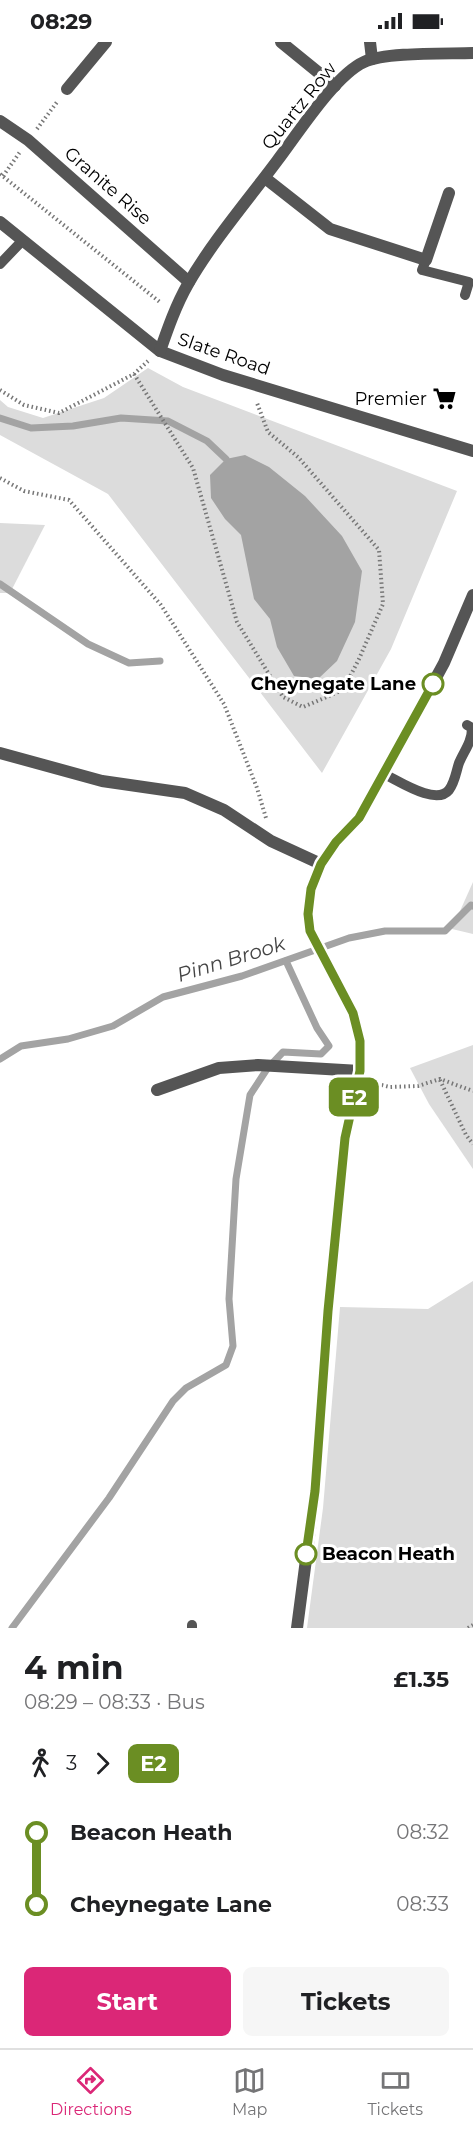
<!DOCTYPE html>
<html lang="en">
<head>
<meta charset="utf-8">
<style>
  :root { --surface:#fff; --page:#f6f6f6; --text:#202124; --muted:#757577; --line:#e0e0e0; --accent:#db2777 }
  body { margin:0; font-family:Montserrat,sans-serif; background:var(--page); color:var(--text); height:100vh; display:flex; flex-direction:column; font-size:22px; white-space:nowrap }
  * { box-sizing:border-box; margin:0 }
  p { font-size:20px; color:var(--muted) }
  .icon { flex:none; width:33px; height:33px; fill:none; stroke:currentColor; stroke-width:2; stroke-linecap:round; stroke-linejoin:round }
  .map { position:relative; height:1586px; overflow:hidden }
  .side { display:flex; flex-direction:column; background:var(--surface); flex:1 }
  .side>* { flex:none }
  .badge { padding:0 12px; border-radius:9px; font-size:21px; line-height:39px }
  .map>.badge { position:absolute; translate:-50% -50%; box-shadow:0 0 0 3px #fff }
  .legs { display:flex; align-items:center; gap:9px; height:66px; padding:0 24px; font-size:20px }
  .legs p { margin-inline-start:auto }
  .head { display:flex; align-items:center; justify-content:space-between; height:102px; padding:0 24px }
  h1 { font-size:33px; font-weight:700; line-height:45px }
  .cta { display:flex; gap:12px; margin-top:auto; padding:12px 24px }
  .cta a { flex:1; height:69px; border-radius:9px; background:var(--accent); color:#fff; font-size:24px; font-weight:700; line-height:69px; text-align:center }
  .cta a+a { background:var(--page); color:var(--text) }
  ul { padding:0 24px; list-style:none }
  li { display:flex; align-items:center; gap:21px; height:72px; font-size:22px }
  li i { display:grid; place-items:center; width:9px; height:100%; margin:0 8px; background:currentColor }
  li i::after { content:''; width:15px; height:15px; margin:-8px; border:4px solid; border-radius:50%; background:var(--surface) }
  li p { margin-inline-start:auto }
  li:first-child i { background:linear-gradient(#0000 50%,currentColor 0) }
  li:last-child i { background:linear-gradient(currentColor 50%,#0000 0) }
  .status { display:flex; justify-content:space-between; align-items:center; height:42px; padding:0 30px; background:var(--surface); direction:ltr }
  .status svg { height:16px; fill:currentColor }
  .dock { display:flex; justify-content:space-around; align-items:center; height:84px; border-top:2px solid var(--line); background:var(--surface); font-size:16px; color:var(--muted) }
  .dock a { display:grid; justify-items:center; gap:3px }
  .dock .current { color:var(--accent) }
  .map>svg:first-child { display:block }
</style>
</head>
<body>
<div class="status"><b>08:29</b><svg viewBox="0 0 49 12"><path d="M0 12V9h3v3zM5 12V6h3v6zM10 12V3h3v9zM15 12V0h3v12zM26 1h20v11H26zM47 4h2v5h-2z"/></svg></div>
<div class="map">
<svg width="473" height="1586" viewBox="0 0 473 1586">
  <rect width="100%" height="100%" fill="#fff"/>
  <g fill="#dcdcdc">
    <path d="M 148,326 L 183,345 L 457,449 L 391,607 L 322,731 L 108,452 L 0,393 L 0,358 L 8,365 L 43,376 L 104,356 Z"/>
    <path d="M 0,481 L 45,483 L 10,551 L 0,551 Z"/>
    <path d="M 473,840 L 473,892 L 452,887 Z"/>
    <path d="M 473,1003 L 473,1127 L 429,1062 L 410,1026 Z"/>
    <path d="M 473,1239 L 473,1586 L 307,1586 L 323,1466 L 340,1265 L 428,1267 Z"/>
  </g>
  <path fill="#a3a3a3" d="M 245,413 L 269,425 L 305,454 L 342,494 L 362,529 L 355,580 L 337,619 L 318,637 L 294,634 L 277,605 L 270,577 L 254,557 L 241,493 L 225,477 L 211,456 L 210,433 L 226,417 Z"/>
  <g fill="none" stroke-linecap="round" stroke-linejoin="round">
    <g stroke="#a3a3a3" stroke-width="7">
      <path d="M 0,376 L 31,386 L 73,384 L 121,376 L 168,379 L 207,399 L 226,417"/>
      <path d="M 0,542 L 88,602 L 129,621 L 160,619"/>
      <path d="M 0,1017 L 21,1004 L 68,997 L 113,984 L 163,955 L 242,934 L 349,896 L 385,889 L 445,889 L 471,863 L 473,864"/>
      <path d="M 12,1586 L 109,1456 L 173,1359 L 186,1346 L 226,1323 L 233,1304 L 229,1257 L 236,1137 L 250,1053 L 267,1027 L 283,1010 L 321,1012 L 329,1004 L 317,986 L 286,919"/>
    </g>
    <g stroke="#777" stroke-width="4" stroke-dasharray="1.5 3" stroke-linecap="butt">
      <path d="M 37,87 L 57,60"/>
      <path d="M 0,132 L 161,261"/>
      <path d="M 3,134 L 20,110"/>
      <path d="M 134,332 L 193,426 L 237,580 L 283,655 L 303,665 L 343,648 L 359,617 L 383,562 L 379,508 L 298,415 L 268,390 L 257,361"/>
      <path d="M 0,348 L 24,363 L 59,371 L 134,332 L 148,319"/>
      <path d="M 0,436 L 24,449 L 69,458 L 161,563 L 224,662 L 257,746 L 266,776"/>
      <path d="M 440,1038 L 466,1093 L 473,1102"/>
      <path d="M 373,1041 L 390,1045 L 418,1044 L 440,1037 L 473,1049"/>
      <path d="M 468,1586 L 473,1583"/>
    </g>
    <g stroke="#555" stroke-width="10">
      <path d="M 426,218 L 422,228 L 469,240 L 465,253"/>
      <path d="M 0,222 L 23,198"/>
      <path d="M 384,732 C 399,739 436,764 449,748 C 455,740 456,730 459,721 C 464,709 472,700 472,686 L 467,683"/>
      <path d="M 192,1586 L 192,1583"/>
    </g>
    <g stroke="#555" stroke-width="12">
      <path d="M 281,0 L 335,44"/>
      <path d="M 370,0 L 372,17"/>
      <path d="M 67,47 L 106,0"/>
      <path d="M 0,79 L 28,98 L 189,240"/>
      <path d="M 265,136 L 330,187 L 426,218 L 449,151"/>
      <path d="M 0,180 L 160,309 L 223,333 L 473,409"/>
      <path d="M 160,309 C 168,286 176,263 188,242 C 212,200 248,158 277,119 C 297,93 335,33 364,20 C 386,10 446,12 473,11"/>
      <path d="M 0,711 L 102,739 L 185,751 L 224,768 L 271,799 L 321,822"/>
      <path d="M 157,1048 L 219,1026 L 258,1023 L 360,1029"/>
    </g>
    <path stroke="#555" stroke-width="12" d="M 297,1586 L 315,1449 L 328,1269 L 345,1096 L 360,1029 L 360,999 L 353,971 L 310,889 L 308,872 L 311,847 L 321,822 L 336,800 L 359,776 L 399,704 L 444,621 L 473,553"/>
  </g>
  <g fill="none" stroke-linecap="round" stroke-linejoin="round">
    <defs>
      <path id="line-1" d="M 306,1512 L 315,1449 L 328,1269 L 345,1096 L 360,1029 L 360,999 L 353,971 L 310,889 L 308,872 L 311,847 L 321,822 L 336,800 L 359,776 L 433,642"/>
    </defs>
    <use href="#line-1" stroke="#fff" stroke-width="14"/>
    <use href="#line-1" stroke="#6b8e23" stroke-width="9"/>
  </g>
  <defs>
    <symbol id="supermarket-bare" viewBox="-9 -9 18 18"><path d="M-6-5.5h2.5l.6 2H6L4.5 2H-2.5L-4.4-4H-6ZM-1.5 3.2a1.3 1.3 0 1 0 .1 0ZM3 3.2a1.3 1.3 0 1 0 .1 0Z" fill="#000" stroke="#fff" stroke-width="2.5" paint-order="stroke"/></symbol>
  </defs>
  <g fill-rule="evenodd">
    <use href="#supermarket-bare" x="428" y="340" width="33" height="33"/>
  </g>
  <g fill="#fff" stroke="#6b8e23" stroke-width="3">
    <circle cx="433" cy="642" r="10"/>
    <circle cx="306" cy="1512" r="10"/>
  </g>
  <g text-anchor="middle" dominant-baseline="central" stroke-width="6" stroke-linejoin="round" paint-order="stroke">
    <g font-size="18" fill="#000" stroke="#fff">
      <text transform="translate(299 64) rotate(-51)">Quartz Row</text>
      <text transform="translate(108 144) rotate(41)">Granite Rise</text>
      <text transform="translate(224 312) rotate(19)">Slate Road</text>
    </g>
    <g font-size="18" fill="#000" stroke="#fff" text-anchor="end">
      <text x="427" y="357">Premier</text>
    </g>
    <g font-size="18" font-weight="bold" fill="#000" stroke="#fff" text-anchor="end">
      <text x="416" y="642">Cheynegate Lane</text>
      <text x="322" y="1512" text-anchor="start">Beacon Heath</text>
    </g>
    <g font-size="20" font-style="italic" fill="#444" stroke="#fff">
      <text transform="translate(231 917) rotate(-17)">Pinn Brook</text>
    </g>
  </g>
</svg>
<b class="badge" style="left:354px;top:1055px;background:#6b8e23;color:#fff">E2</b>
</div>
<section class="side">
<div class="head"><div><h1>4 min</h1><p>08:29 – 08:33 · Bus</p></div><b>£1.35</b></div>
<div class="legs"><svg class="icon" aria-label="walk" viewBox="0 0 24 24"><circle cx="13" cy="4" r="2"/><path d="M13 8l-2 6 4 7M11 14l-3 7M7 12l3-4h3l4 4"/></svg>3<svg class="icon" aria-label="forward" viewBox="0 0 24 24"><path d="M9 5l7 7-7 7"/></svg><b class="badge" style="background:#6b8e23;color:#fff">E2</b></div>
<ul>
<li><i style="color:#6b8e23"></i><b>Beacon Heath</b><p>08:32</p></li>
<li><i style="color:#6b8e23"></i><b>Cheynegate Lane</b><p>08:33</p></li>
</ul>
<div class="cta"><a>Start</a><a>Tickets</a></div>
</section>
<nav class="dock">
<a class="current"><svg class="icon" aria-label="directions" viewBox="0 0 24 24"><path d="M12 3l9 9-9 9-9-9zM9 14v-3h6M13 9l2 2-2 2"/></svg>Directions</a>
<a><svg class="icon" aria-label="map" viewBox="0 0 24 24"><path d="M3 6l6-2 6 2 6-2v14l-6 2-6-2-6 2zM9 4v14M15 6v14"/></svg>Map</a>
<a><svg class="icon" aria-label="tickets" viewBox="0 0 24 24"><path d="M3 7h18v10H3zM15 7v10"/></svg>Tickets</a>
</nav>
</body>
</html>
